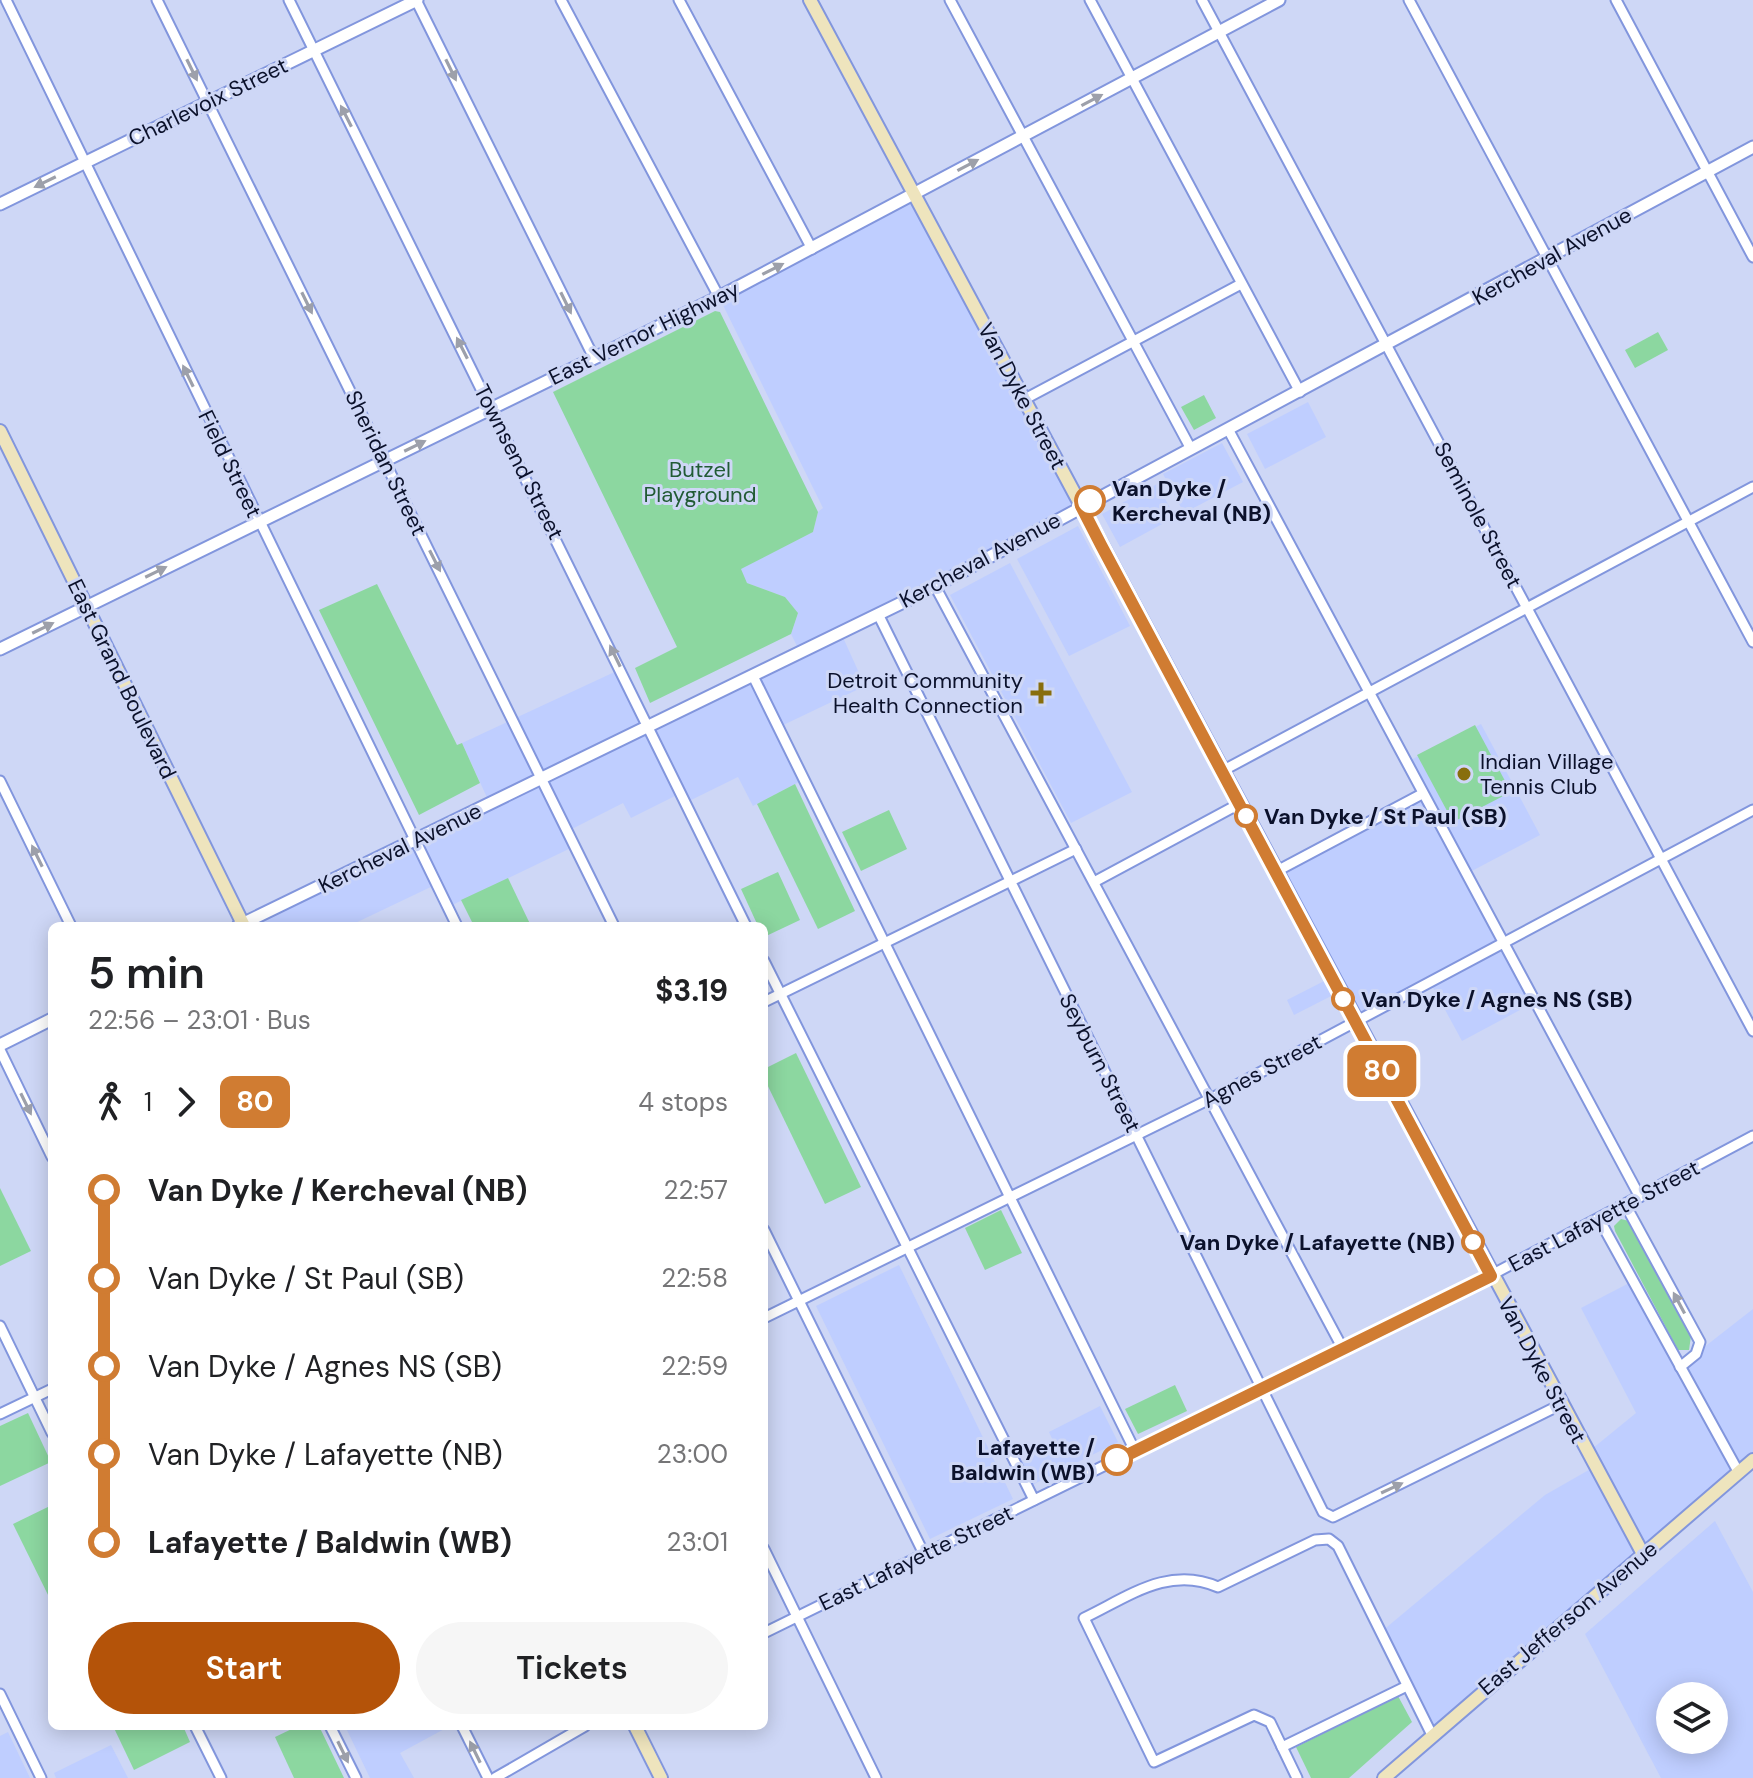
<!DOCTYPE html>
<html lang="en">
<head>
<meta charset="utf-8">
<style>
  :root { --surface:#fff; --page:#f6f6f6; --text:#202124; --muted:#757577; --accent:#b45309 }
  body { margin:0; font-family:"DM Sans",sans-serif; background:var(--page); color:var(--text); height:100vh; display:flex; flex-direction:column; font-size:30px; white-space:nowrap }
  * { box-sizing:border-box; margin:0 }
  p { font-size:26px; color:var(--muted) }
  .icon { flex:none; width:44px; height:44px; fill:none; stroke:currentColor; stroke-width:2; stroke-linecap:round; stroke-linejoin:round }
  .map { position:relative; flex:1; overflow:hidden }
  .panel { position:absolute; left:48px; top:922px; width:720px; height:808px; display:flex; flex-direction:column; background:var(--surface); border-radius:12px; box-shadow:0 4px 20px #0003 }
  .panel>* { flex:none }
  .badge { padding:0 16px; border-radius:12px; font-size:28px; line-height:52px }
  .buttons { position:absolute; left:1656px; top:1682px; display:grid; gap:16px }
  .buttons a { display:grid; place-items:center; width:72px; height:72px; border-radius:50%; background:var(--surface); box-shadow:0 4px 20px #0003; font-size:40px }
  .map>.badge { position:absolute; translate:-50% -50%; box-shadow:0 0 0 4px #fff }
  .legs { display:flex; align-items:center; gap:12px; height:88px; padding:0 40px; font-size:26px }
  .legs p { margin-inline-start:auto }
  .headline { display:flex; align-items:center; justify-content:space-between; height:136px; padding:0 40px }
  h1 { font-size:44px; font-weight:600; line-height:60px }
  .primary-button { display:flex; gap:16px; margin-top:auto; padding:16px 40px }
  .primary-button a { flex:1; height:92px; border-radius:48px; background:var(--accent); color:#fff; font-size:32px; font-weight:600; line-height:92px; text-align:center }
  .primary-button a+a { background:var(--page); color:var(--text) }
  ul { padding:0 40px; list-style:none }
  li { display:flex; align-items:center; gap:28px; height:88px; font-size:30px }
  li i { display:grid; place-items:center; width:12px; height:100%; margin:0 10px; background:currentColor }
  li i::after { content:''; width:20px; height:20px; margin:-10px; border:6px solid; border-radius:50%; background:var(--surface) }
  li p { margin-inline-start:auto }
  li:first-child i { background:linear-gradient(#0000 50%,currentColor 0) }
  li:last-child i { background:linear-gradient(currentColor 50%,#0000 0) }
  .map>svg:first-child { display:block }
</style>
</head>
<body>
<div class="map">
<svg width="1753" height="1778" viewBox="0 0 1753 1778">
  <rect width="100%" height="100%" fill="#ced7f6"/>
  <g fill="#bfceff" fill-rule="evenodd">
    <path d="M 914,195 L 1081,506 L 841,633 L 865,686 L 777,728 L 803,780 L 753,806 L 738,777 L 685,803 L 679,794 L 631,818 L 623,803 L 568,831 L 575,846 L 448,907 L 437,884 L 349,926 L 244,926 L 490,804 L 462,743 L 621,669 L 648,726 L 800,652 L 791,634 L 798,613 L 785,597 L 747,583 L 740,569 L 813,532 L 818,512 L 823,508 L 719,297 Z"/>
    <path d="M 1308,402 L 1326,437 L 1265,469 L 1247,434 Z"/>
    <path d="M 1222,443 L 1243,482 L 1184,513 L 1163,474 Z"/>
    <path d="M 1157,484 L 1175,517 L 1120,547 L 1102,514 Z"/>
    <path d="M 1078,526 L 1130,626 L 1069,656 L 1017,559 Z"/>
    <path d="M 1010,563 L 1132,792 L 1071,823 L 950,595 Z"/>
    <path d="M 1481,724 L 1540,835 L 1466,874 L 1535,1002 L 1462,1041 L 1430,982 L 1356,1022 L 1339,992 L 1294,1015 L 1287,1000 L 1332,977 L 1275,872 L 1421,794 L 1405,763 Z"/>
    <path d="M 899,1265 L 1013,1499 L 930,1539 L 816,1306 Z"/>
    <path d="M 1633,1281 L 1680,1366 L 1753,1309 L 1753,1459 L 1432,1735 L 1381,1632 L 1545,1495 L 1594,1467 L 1587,1453 L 1636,1413 L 1581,1308 Z"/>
    <path d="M 1100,1406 L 1118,1442 L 1032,1485 L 1020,1462 L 1055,1445 L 1049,1432 Z"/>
    <path d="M 1715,1521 L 1753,1592 L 1753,1778 L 1661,1778 L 1585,1634 ZM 1670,1696 L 1714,1696 L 1714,1740 L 1670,1740 Z"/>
    <path d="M 345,1726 L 448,1726 L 448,1727 L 400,1753 L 414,1778 L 370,1778 Z"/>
    <path d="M 8,1732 L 30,1778 L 0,1778 L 0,1736 Z"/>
    <path d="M 111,1745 L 128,1778 L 56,1778 L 54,1773 Z"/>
  </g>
  <g fill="#8cd7a0">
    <path d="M 715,311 L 720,312 L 818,512 L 813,532 L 741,569 L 747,583 L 785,597 L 798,613 L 791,634 L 650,703 L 635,668 L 677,647 L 553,392 Z"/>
    <path d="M 1658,332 L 1668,350 L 1635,368 L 1625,350 Z"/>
    <path d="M 1204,395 L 1216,418 L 1194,430 L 1181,407 Z"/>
    <path d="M 377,584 L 457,745 L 462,743 L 480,783 L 419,815 L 319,610 Z"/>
    <path d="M 1475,725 L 1511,792 L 1453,822 L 1417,755 Z"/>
    <path d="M 795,784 L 855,911 L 818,929 L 757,804 Z"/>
    <path d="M 889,810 L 907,849 L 861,871 L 842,832 Z"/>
    <path d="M 778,872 L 800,920 L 764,937 L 764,926 L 758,926 L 741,889 Z"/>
    <path d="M 508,878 L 531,926 L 474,926 L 461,900 Z"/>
    <path d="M 796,1053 L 861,1187 L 825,1204 L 764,1078 L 764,1069 Z"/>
    <path d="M 0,1188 L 31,1251 L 0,1266 Z"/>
    <path d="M 1001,1210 L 1022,1253 L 985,1270 L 965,1228 Z"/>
    <path d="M 1621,1219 L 1629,1221 L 1691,1336 L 1689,1350 L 1678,1350 L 1615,1231 L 1614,1226 Z"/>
    <path d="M 1175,1385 L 1187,1411 L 1138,1434 L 1125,1409 Z"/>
    <path d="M 28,1413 L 51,1462 L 0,1486 L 0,1426 Z"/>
    <path d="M 52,1505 L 52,1603 L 13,1524 Z"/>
    <path d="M 1398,1696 L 1412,1722 L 1349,1778 L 1311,1778 L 1296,1747 Z"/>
    <path d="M 113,1726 L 183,1726 L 190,1742 L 134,1770 Z"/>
    <path d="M 298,1726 L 319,1726 L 344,1778 L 294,1778 L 275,1737 Z"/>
  </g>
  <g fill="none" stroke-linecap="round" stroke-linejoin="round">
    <defs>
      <g id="minor">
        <path d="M 6,0 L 457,926"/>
        <path d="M 157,0 L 614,926"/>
        <path d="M 289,0 L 746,926"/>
        <path d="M 416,0 L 594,358"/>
        <path d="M 561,0 L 719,297"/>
        <path d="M 679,0 L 812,249"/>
        <path d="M 950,0 L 1191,449"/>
        <path d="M 1090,0 L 1300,392"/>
        <path d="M 1202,0 L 1753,1031"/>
        <path d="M 1409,0 L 1753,642"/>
        <path d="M 1616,0 L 1753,257"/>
        <path d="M 1023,400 L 1241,284"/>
        <path d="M 1228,429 L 1640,1197"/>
        <path d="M 935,586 L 1343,1349"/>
        <path d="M 878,614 L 1323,1512 L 1333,1517 L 1560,1405"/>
        <path d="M 753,676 L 1135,1451"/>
        <path d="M 1222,771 L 1753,487"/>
        <path d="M 0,781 L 71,926"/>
        <path d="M 1275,872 L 1422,794"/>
        <path d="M 1094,882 L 1239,804"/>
        <path d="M 764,961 L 1034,1500"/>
        <path d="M 764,1002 L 1076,849"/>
        <path d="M 0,1050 L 52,1157"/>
        <path d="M 1626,1206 L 1700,1342 L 1696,1354 L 1680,1367"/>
        <path d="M 1599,1219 L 1739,1473"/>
        <path d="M 764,1230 L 924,1554"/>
        <path d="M 764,1318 L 1216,1096 L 1753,810"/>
        <path d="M 0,1326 L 52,1433"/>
        <path d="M 0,1414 L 52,1389"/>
        <path d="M 764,1549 L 876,1778"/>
        <path d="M 764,1633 L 1482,1280 L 1753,1136"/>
        <path d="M 0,1694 L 41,1778"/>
        <path d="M 195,1726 L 221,1778"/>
        <path d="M 330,1726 L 356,1778"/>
        <path d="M 462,1726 L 488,1778"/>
        <path d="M 1282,1747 L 1407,1686"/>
        <path d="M 495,1778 L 585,1726"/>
        <path d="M 1297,1778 L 1270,1722 L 1254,1715 L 1154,1762 L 1084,1618 C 1128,1597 1169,1565 1218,1587 L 1315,1540 L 1329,1539 L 1338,1546 L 1432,1735"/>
      </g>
      <g id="tertiary">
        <path d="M 0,204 L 417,0"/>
        <path d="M 0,649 L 719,297 L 1279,0"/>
        <path d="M 238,926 L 926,591 L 1753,147"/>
        <path d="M 0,1045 L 52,1019"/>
      </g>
      <g id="secondary">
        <path d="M 810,0 L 1643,1554"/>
        <path d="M 0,431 L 244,926"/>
        <path d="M 635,1726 L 661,1778"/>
        <path d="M 1384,1778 L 1753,1460"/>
      </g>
    </defs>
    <use href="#minor" stroke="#8296dd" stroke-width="13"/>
    <use href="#tertiary" stroke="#8296dd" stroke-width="15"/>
    <use href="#secondary" stroke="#8296dd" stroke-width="16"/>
    <use href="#minor" stroke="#fff" stroke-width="9"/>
    <use href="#tertiary" stroke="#fff" stroke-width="11"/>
    <use href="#secondary" stroke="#eee4bd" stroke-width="12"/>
  </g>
  <defs><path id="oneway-solid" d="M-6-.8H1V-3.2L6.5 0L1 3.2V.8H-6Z" transform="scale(2)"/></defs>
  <g fill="#9da0aa">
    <use href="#oneway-solid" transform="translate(192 70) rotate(64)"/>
    <use href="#oneway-solid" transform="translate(451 70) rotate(64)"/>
    <use href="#oneway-solid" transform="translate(1092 100) rotate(-28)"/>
    <use href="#oneway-solid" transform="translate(346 116) rotate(-117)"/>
    <use href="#oneway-solid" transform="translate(968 165) rotate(-28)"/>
    <use href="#oneway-solid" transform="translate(45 182) rotate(154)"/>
    <use href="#oneway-solid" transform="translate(773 269) rotate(-27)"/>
    <use href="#oneway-solid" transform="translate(307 303) rotate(64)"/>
    <use href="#oneway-solid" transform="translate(566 303) rotate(64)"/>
    <use href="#oneway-solid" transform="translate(462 348) rotate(-117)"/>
    <use href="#oneway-solid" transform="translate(188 376) rotate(-116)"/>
    <use href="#oneway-solid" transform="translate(415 446) rotate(-26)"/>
    <use href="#oneway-solid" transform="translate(435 561) rotate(63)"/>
    <use href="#oneway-solid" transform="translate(156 572) rotate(-26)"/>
    <use href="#oneway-solid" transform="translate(43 628) rotate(-26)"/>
    <use href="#oneway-solid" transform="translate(615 656) rotate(-116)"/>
    <use href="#oneway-solid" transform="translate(37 856) rotate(-116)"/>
    <use href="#oneway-solid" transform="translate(26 1104) rotate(64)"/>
    <use href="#oneway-solid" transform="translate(1679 1303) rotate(-118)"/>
    <use href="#oneway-solid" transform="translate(1392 1488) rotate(-25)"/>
    <use href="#oneway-solid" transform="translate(343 1752) rotate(64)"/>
    <use href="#oneway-solid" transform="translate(475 1752) rotate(-116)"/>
  </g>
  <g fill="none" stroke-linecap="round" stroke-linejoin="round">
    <defs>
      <path id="line-1" d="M 1090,501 L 1081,506 L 1101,545 L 1491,1276 L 1117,1460"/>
    </defs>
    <use href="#line-1" stroke="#fff" stroke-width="18"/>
    <use href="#line-1" stroke="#d07c32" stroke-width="12"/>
  </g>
  <g fill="#fff" stroke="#d07c32" stroke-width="4">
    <circle cx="1090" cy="501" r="14"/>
    <circle cx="1246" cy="816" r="10"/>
    <circle cx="1343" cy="999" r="10"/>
    <circle cx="1473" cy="1242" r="10"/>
    <circle cx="1117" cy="1460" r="14"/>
  </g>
  <g fill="#886e0d" stroke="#ced7f6" stroke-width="3">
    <path d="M1037 681h8v8h8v8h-8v8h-8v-8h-8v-8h8z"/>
    <circle cx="1464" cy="774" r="8"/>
  </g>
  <g text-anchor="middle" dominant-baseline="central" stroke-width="6" stroke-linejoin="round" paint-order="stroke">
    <g font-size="22" fill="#0b112b" stroke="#ced7f6">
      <text transform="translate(208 102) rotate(-26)">Charlevoix Street</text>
      <text transform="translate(1552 256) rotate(-29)">Kercheval Avenue</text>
      <text transform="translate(644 333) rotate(-26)">East Vernor Highway</text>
      <text transform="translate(1022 396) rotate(62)">Van Dyke Street</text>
      <text transform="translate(519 462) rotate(63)">Townsend Street</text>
      <text transform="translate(386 463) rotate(64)">Sheridan Street</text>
      <text transform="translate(230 464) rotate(64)">Field Street</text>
      <text transform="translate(1478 515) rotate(62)">Seminole Street</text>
      <text transform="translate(980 560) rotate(-28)">Kercheval Avenue</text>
      <text transform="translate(122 679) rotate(64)">East Grand Boulevard</text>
      <text transform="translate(400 848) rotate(-26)">Kercheval Avenue</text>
      <text transform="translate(1100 1063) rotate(63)">Seyburn Street</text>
      <text transform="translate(1262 1071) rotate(-28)">Agnes Street</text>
      <text transform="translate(1604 1216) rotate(-28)">East Lafayette Street</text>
      <text transform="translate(1542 1370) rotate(62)">Van Dyke Street</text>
      <text transform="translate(916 1558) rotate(-26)">East Lafayette Street</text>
      <text transform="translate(1568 1618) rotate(-40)">East Jefferson Avenue</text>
    </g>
    <g font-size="22" fill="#215b34" stroke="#ced7f6">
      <text x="700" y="469">Butzel<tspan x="700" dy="25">Playground</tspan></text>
    </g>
    <g font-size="22" font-weight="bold" fill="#0b112b" stroke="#ced7f6" text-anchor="start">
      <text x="1112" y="488">Van Dyke /<tspan x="1112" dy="25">Kercheval (NB)</tspan></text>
      <text x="1264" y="816">Van Dyke / St Paul (SB)</text>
      <text x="1361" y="999">Van Dyke / Agnes NS (SB)</text>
      <text x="1455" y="1242" text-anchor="end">Van Dyke / Lafayette (NB)</text>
      <text x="1095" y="1447" text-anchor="end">Lafayette /<tspan x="1095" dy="25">Baldwin (WB)</tspan></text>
    </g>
    <g font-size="22" fill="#0b112b" stroke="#ced7f6" text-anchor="end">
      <text x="1023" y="680">Detroit Community<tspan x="1023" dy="25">Health Connection</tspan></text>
      <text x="1480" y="761" text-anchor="start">Indian Village<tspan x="1480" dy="25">Tennis Club</tspan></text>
    </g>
  </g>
</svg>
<div class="buttons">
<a><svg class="icon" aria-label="layers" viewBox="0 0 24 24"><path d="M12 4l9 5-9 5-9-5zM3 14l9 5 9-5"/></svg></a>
</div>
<b class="badge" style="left:1382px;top:1071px;background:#d07c32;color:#fff">80</b>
<section class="panel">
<div class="headline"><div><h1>5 min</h1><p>22:56 – 23:01 · Bus</p></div><b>$3.19</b></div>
<div class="legs"><svg class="icon" aria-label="walk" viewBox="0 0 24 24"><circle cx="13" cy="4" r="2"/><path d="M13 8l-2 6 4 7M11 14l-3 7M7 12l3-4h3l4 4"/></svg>1<svg class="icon" aria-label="forward" viewBox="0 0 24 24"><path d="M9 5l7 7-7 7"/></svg><b class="badge" style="background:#d07c32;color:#fff">80</b><p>4 stops</p></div>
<ul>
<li><i style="color:#d07c32"></i><b>Van Dyke / Kercheval (NB)</b><p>22:57</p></li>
<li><i style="color:#d07c32"></i><span>Van Dyke / St Paul (SB)</span><p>22:58</p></li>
<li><i style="color:#d07c32"></i><span>Van Dyke / Agnes NS (SB)</span><p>22:59</p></li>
<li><i style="color:#d07c32"></i><span>Van Dyke / Lafayette (NB)</span><p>23:00</p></li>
<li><i style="color:#d07c32"></i><b>Lafayette / Baldwin (WB)</b><p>23:01</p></li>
</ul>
<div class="primary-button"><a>Start</a><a>Tickets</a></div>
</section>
</div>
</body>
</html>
